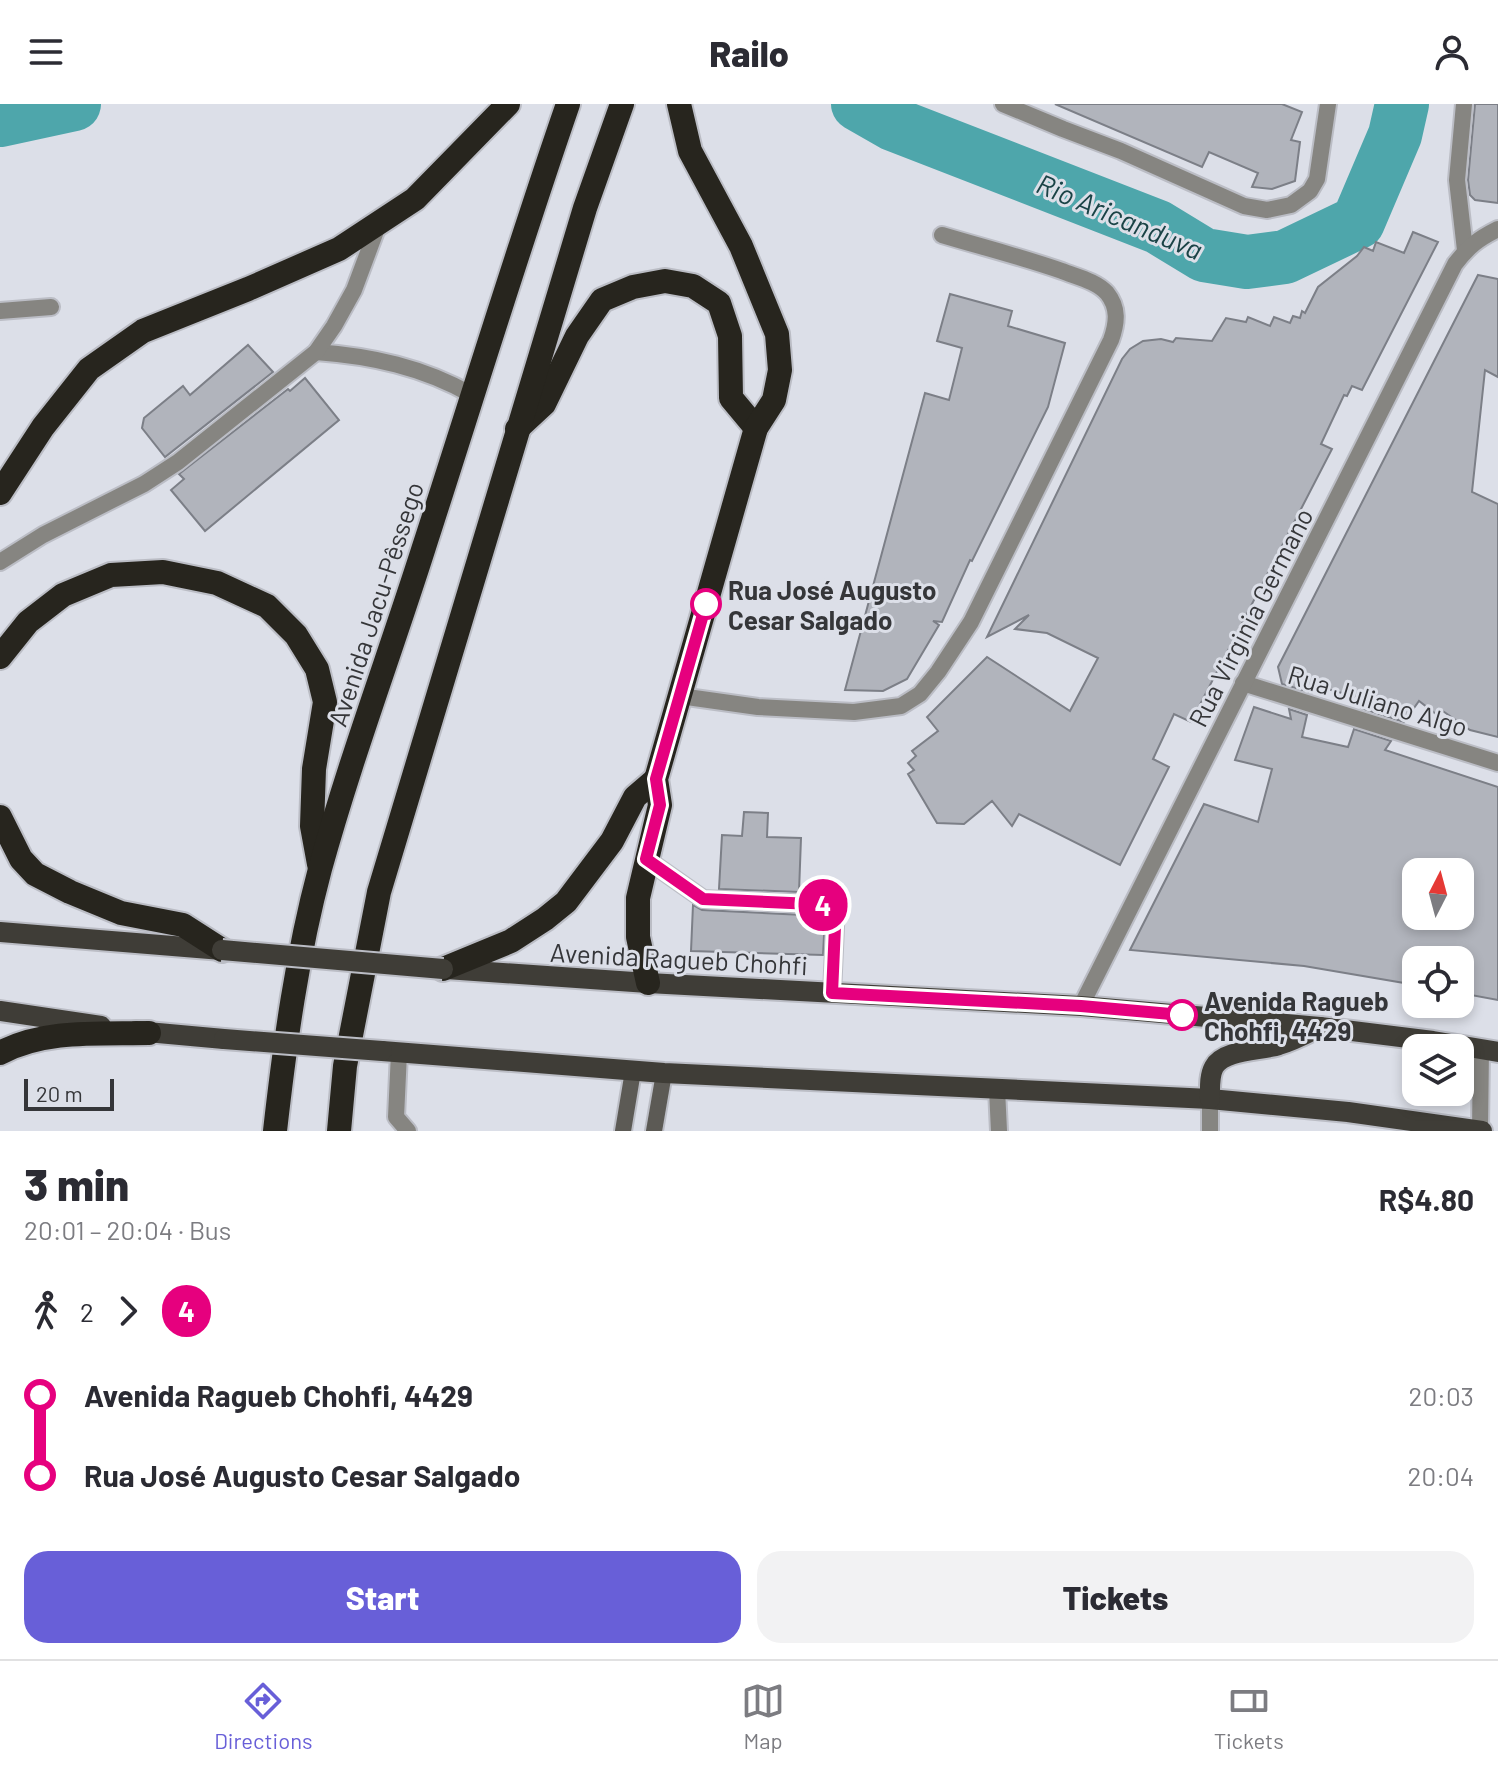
<!DOCTYPE html>
<html lang="en">
<head>
<meta charset="utf-8">
<style>
  :root { --surface:#fff; --page:#f2f2f3; --text:#2b2b33; --muted:#7c7c81; --line:#e1e1e2; --accent:#685fd8 }
  body { margin:0; font-family:Barlow,sans-serif; background:var(--page); color:var(--text); height:100vh; display:flex; flex-direction:column; font-size:30px; white-space:nowrap }
  * { box-sizing:border-box; margin:0 }
  p { font-size:26px; color:var(--muted) }
  .icon { flex:none; width:44px; height:44px; fill:none; stroke:currentColor; stroke-width:2; stroke-linecap:round; stroke-linejoin:round }
  .map { position:relative; height:1027px; overflow:hidden }
  .sheet { display:flex; flex-direction:column; background:var(--surface); flex:1 }
  .sheet>* { flex:none }
  .badge { padding:0 16px; border-radius:26px; font-size:28px; line-height:52px }
  .needle { width:52px; rotate:6deg }
  .buttons { position:absolute; left:1402px; top:754px; display:grid; gap:16px }
  .buttons a { display:grid; place-items:center; width:72px; height:72px; border-radius:16px; background:var(--surface); box-shadow:0 4px 12px #0003; font-size:40px }
  .scale { position:absolute; left:24px; bottom:20px; width:90px; box-sizing:border-box; padding-left:8px; border:4px solid #353639; border-top:0; font-size:22px; line-height:28px; white-space:nowrap; color:#353639; -webkit-text-stroke:6px #dcdfe8; paint-order:stroke }
  .map>.badge { position:absolute; translate:-50% -50%; box-shadow:0 0 0 4px #fff }
  .legs { display:flex; align-items:center; gap:12px; height:88px; padding:0 24px; font-size:26px }
  .legs p { margin-inline-start:auto }
  .summary { display:flex; align-items:center; justify-content:space-between; height:136px; padding:0 24px }
  h1 { font-size:44px; font-weight:800; line-height:60px }
  .cta { display:flex; gap:16px; margin-top:auto; padding:16px 24px }
  .cta a { flex:1; height:92px; border-radius:24px; background:var(--accent); color:#fff; font-size:32px; font-weight:800; line-height:92px; text-align:center }
  .cta a+a { background:var(--page); color:var(--text) }
  ul { padding:0 24px; list-style:none }
  li { display:flex; align-items:center; gap:28px; height:80px; font-size:30px }
  li i { display:grid; place-items:center; width:12px; height:100%; margin:0 10px; background:currentColor }
  li i::after { content:''; width:20px; height:20px; margin:-10px; border:6px solid; border-radius:50%; background:var(--surface) }
  li p { margin-inline-start:auto }
  li:first-child i { background:linear-gradient(#0000 50%,currentColor 0) }
  li:last-child i { background:linear-gradient(currentColor 50%,#0000 0) }
  header { display:flex; justify-content:space-between; align-items:center; height:104px; padding:0 24px; background:var(--surface); font-size:36px; font-weight:800 }
  .tabs { display:flex; justify-content:space-around; align-items:center; height:112px; border-top:2px solid var(--line); background:var(--surface); font-size:22px; color:var(--muted) }
  .tabs a { display:grid; justify-items:center; gap:4px }
  .tabs .on { color:var(--accent) }
  .map>svg:first-child { display:block }
</style>
</head>
<body>
<header><svg class="icon" aria-label="menu" viewBox="0 0 24 24"><path d="M4 6h16M4 12h16M4 18h16"/></svg>Railo<svg class="icon" aria-label="person" viewBox="0 0 24 24"><circle cx="12" cy="8" r="4"/><path d="M4 21q1-7 8-7t8 7"/></svg></header>
<div class="map">
<svg width="1498" height="1027" viewBox="0 0 1498 1027">
  <rect width="100%" height="100%" fill="#dcdfe8"/>
  <g fill="none" stroke-linecap="round" stroke-linejoin="round">
    <g stroke="#4ea6ab" stroke-width="54">
      <path d="M 858,0 L 893,20 L 1158,123 L 1204,151 L 1247,158 L 1285,153 L 1358,118 L 1395,31 L 1402,0"/>
      <path d="M 0,16 L 74,0"/>
    </g>
  </g>
  <g fill="#b1b4bc" stroke="#7c7f87" stroke-width="2" fill-rule="evenodd">
    <path d="M 1055,0 L 1282,0 L 1302,8 L 1291,36 L 1300,38 L 1295,77 L 1272,85 L 1252,83 L 1258,69 L 1209,48 L 1202,63 Z"/>
    <path d="M 1475,0 L 1498,0 L 1498,99 L 1475,96 L 1470,91 L 1468,76 Z"/>
    <path d="M 1413,128 L 1438,138 L 1362,286 L 1352,282 L 1347,292 L 1344,291 L 1321,340 L 1332,345 L 1191,618 L 1174,610 L 1153,655 L 1169,663 L 1120,761 L 1019,710 L 1012,722 L 992,697 L 964,720 L 937,719 L 908,670 L 914,666 L 908,659 L 916,652 L 912,647 L 938,627 L 927,613 L 987,553 L 1070,607 L 1098,554 L 1047,529 L 1015,525 L 1029,511 L 987,533 L 1122,255 L 1130,245 L 1143,237 L 1161,235 L 1173,238 L 1176,234 L 1212,237 L 1226,214 L 1246,218 L 1248,213 L 1270,222 L 1274,213 L 1290,219 L 1293,212 L 1300,214 L 1302,207 L 1305,209 L 1318,183 L 1357,152 L 1364,143 L 1373,147 L 1376,138 L 1404,149 Z"/>
    <path d="M 1478,171 L 1498,175 L 1498,273 L 1485,266 L 1472,388 L 1498,400 L 1498,633 L 1470,626 L 1440,605 L 1436,610 L 1419,597 L 1404,618 L 1361,604 L 1364,595 L 1313,581 L 1312,589 L 1282,580 L 1278,563 Z"/>
    <path d="M 950,190 L 1012,207 L 1008,222 L 1065,239 L 1048,303 L 972,457 L 970,456 L 942,518 L 933,517 L 939,521 L 907,575 L 883,587 L 845,586 L 925,289 L 949,296 L 962,244 L 937,237 Z"/>
    <path d="M 248,241 L 273,268 L 165,353 L 142,324 L 144,314 L 183,282 L 190,291 Z"/>
    <path d="M 305,274 L 339,316 L 205,427 L 171,386 L 184,375 L 179,370 L 288,285 L 290,287 Z"/>
    <path d="M 1254,603 L 1291,615 L 1289,605 L 1307,611 L 1302,633 L 1348,643 L 1354,625 L 1391,637 L 1385,646 L 1498,683 L 1498,896 L 1460,889 L 1460,856 L 1416,856 L 1416,881 L 1304,862 L 1130,846 L 1204,700 L 1258,718 L 1272,665 L 1235,656 ZM 1416,768 L 1460,768 L 1460,812 L 1416,812 Z"/>
    <path d="M 744,708 L 768,709 L 767,733 L 801,734 L 799,788 L 719,785 L 722,731 L 742,732 Z"/>
    <path d="M 693,801 L 702,806 L 825,812 L 823,851 L 691,847 Z"/>
  </g>
  <g fill="none" stroke-linecap="round" stroke-linejoin="round">
    <defs>
      <g id="lane">
        <path d="M 1464,0 L 1457,76 L 1465,146"/>
        <path d="M 316,248 C 371,252 423,263 472,291"/>
        <path d="M 0,458 L 43,431 L 144,380 L 178,358 L 316,248 L 334,222 L 354,186 L 379,119"/>
        <path d="M 646,755 L 703,795 L 836,801 L 832,889"/>
        <path d="M 399,949 L 396,1013 L 408,1027"/>
      </g>
      <g id="street">
        <path d="M 1003,0 L 1063,25 L 1121,47 L 1244,102 L 1267,106 L 1291,101 L 1310,87 L 1317,75 L 1328,0"/>
        <path d="M 0,207 L 51,203"/>
        <path d="M 1243,579 L 1498,659"/>
        <path d="M 680,592 L 758,603 L 854,608 L 901,602 L 920,590 L 938,568 L 971,518 L 1111,236 C 1117,219 1119,204 1107,189 C 1096,177 1077,173 1062,167 C 1022,153 982,143 942,131"/>
        <path d="M 1081,902 L 1455,160 C 1469,142 1478,135 1498,125"/>
        <path d="M 997,985 L 999,1027"/>
        <path d="M 1210,1027 L 1210,995"/>
        <path d="M 1480,1027 L 1481,945"/>
      </g>
      <g id="secondary">
        <path d="M 623,1027 L 633,967"/>
        <path d="M 654,1027 L 664,969"/>
      </g>
      <g id="primary">
        <path d="M 0,828 L 222,846"/>
        <path d="M 446,865 L 648,879 L 1081,902 L 1320,923 L 1433,937 L 1498,948"/>
        <path d="M 0,907 L 101,922"/>
        <path d="M 136,927 L 224,935"/>
        <path d="M 382,947 L 664,969 L 1210,995 L 1348,1008 L 1482,1027"/>
        <path d="M 1210,995 C 1210,985 1209,972 1214,963 C 1224,945 1261,947 1279,941 C 1293,937 1306,930 1320,923"/>
      </g>
      <g id="highway">
        <path d="M 517,325 L 544,300 L 577,232 L 602,196 L 633,183 L 665,177 L 693,182 L 719,199 L 730,232 L 731,294 L 756,324"/>
        <path d="M 0,389 L 43,323 L 89,265 L 143,227 L 248,185 L 339,145 L 415,95 L 508,0"/>
        <path d="M 0,553 L 28,518 L 63,491 L 111,471 L 163,468 L 217,479 L 267,502 L 296,531 L 317,565 L 325,598 L 314,665 L 312,722 L 319,760"/>
        <path d="M 0,713 L 21,755 L 35,770 L 70,788 L 121,809 L 183,821 L 222,846"/>
        <path d="M 443,865 L 511,837 L 545,815 L 566,798 L 612,737 L 635,693 L 656,675"/>
        <path d="M 648,879 L 638,833 L 638,794 L 660,701 L 656,675 L 756,324 L 774,296 L 780,266 L 777,230 L 741,142 L 690,47 L 679,0"/>
        <path d="M 0,949 C 44,925 100,930 149,929"/>
        <path d="M 275,1027 C 285,939 297,851 320,765 C 350,656 390,550 424,443 C 472,295 517,147 568,0"/>
        <path d="M 339,1027 L 345,962 L 379,788 L 585,104 L 622,0"/>
      </g>
    </defs>
    <use href="#lane" stroke="#bbbdc5" stroke-width="20"/>
    <use href="#street" stroke="#bbbdc5" stroke-width="20"/>
    <use href="#secondary" stroke="#bbbdc5" stroke-width="20"/>
    <use href="#primary" stroke="#bbbdc5" stroke-width="24"/>
    <use href="#highway" stroke="#bbbdc5" stroke-width="28"/>
    <use href="#lane" stroke="#868581" stroke-width="16"/>
    <use href="#street" stroke="#868581" stroke-width="16"/>
    <use href="#secondary" stroke="#5c5a55" stroke-width="16"/>
    <use href="#primary" stroke="#3f3d37" stroke-width="20"/>
    <use href="#highway" stroke="#27251e" stroke-width="24"/>
    <defs>
      <g id="primary-bridge">
        <path d="M 222,846 L 443,865"/>
        <path d="M 224,935 L 382,947"/>
      </g>
    </defs>
    <use href="#primary-bridge" stroke="#bbbdc5" stroke-width="24" stroke-linecap="butt"/>
    <use href="#primary-bridge" stroke="#3f3d37" stroke-width="20"/>
  </g>
  <g fill="none" stroke-linecap="round" stroke-linejoin="round">
    <defs>
      <path id="line-1" d="M 706,500 L 656,675 L 660,701 L 646,755 L 703,795 L 836,801 L 832,889 L 1081,902 L 1182,911"/>
    </defs>
    <use href="#line-1" stroke="#fff" stroke-width="18"/>
    <use href="#line-1" stroke="#e6007e" stroke-width="12"/>
  </g>
  <g fill="#fff" stroke="#e6007e" stroke-width="4">
    <circle cx="706" cy="500" r="14"/>
    <circle cx="1182" cy="911" r="14"/>
  </g>
  <g text-anchor="middle" dominant-baseline="central" stroke-width="6" stroke-linejoin="round" paint-order="stroke">
    <g font-size="26" font-weight="bold" fill="#353639" stroke="#dcdfe8" text-anchor="start">
      <text x="728" y="485">Rua José Augusto<tspan x="728" dy="30">Cesar Salgado</tspan></text>
      <text x="1204" y="896">Avenida Ragueb<tspan x="1204" dy="30">Chohfi, 4429</tspan></text>
    </g>
    <g font-size="26" fill="#353639" stroke="#dcdfe8">
      <text transform="translate(375 500) rotate(-72)">Avenida Jacu-Pêssego</text>
      <text transform="translate(1250 513) rotate(-63)">Rua Virginia Germano</text>
      <text transform="translate(1378 596) rotate(17)">Rua Juliano Algo</text>
      <text transform="translate(679 854) rotate(3)">Avenida Ragueb Chohfi</text>
    </g>
    <g font-size="28" font-style="italic" fill="#1a4346" stroke="#dcdfe8">
      <text transform="translate(1120 112) rotate(23)">Rio Aricanduva</text>
    </g>
  </g>
</svg>
<div class="buttons">
<a><svg class="needle" viewBox="-14 -14 28 28"><path d="M0-13l5 13h-10z" fill="#e53935"/><path d="M0 13l5-13h-10z" fill="#7c7c81"/></svg></a>
<a><svg class="icon" aria-label="locate" viewBox="0 0 24 24"><circle cx="12" cy="12" r="6"/><path d="M12 2v4M12 18v4M2 12h4M18 12h4"/></svg></a>
<a><svg class="icon" aria-label="layers" viewBox="0 0 24 24"><path d="M12 4l9 5-9 5-9-5zM3 14l9 5 9-5"/></svg></a>
</div>
<div class="scale">20 m</div>
<b class="badge" style="left:823px;top:801px;background:#e6007e;color:#fff">4</b>
</div>
<section class="sheet">
<div class="summary"><div><h1>3 min</h1><p>20:01 – 20:04 · Bus</p></div><b>R$4.80</b></div>
<div class="legs"><svg class="icon" aria-label="walk" viewBox="0 0 24 24"><circle cx="13" cy="4" r="2"/><path d="M13 8l-2 6 4 7M11 14l-3 7M7 12l3-4h3l4 4"/></svg>2<svg class="icon" aria-label="forward" viewBox="0 0 24 24"><path d="M9 5l7 7-7 7"/></svg><b class="badge" style="background:#e6007e;color:#fff">4</b></div>
<ul>
<li><i style="color:#e6007e"></i><b>Avenida Ragueb Chohfi, 4429</b><p>20:03</p></li>
<li><i style="color:#e6007e"></i><b>Rua José Augusto Cesar Salgado</b><p>20:04</p></li>
</ul>
<div class="cta"><a>Start</a><a>Tickets</a></div>
</section>
<nav class="tabs">
<a class="on"><svg class="icon" aria-label="directions" viewBox="0 0 24 24"><path d="M12 3l9 9-9 9-9-9zM9 14v-3h6M13 9l2 2-2 2"/></svg>Directions</a>
<a><svg class="icon" aria-label="map" viewBox="0 0 24 24"><path d="M3 6l6-2 6 2 6-2v14l-6 2-6-2-6 2zM9 4v14M15 6v14"/></svg>Map</a>
<a><svg class="icon" aria-label="tickets" viewBox="0 0 24 24"><path d="M3 7h18v10H3zM15 7v10"/></svg>Tickets</a>
</nav>
</body>
</html>
